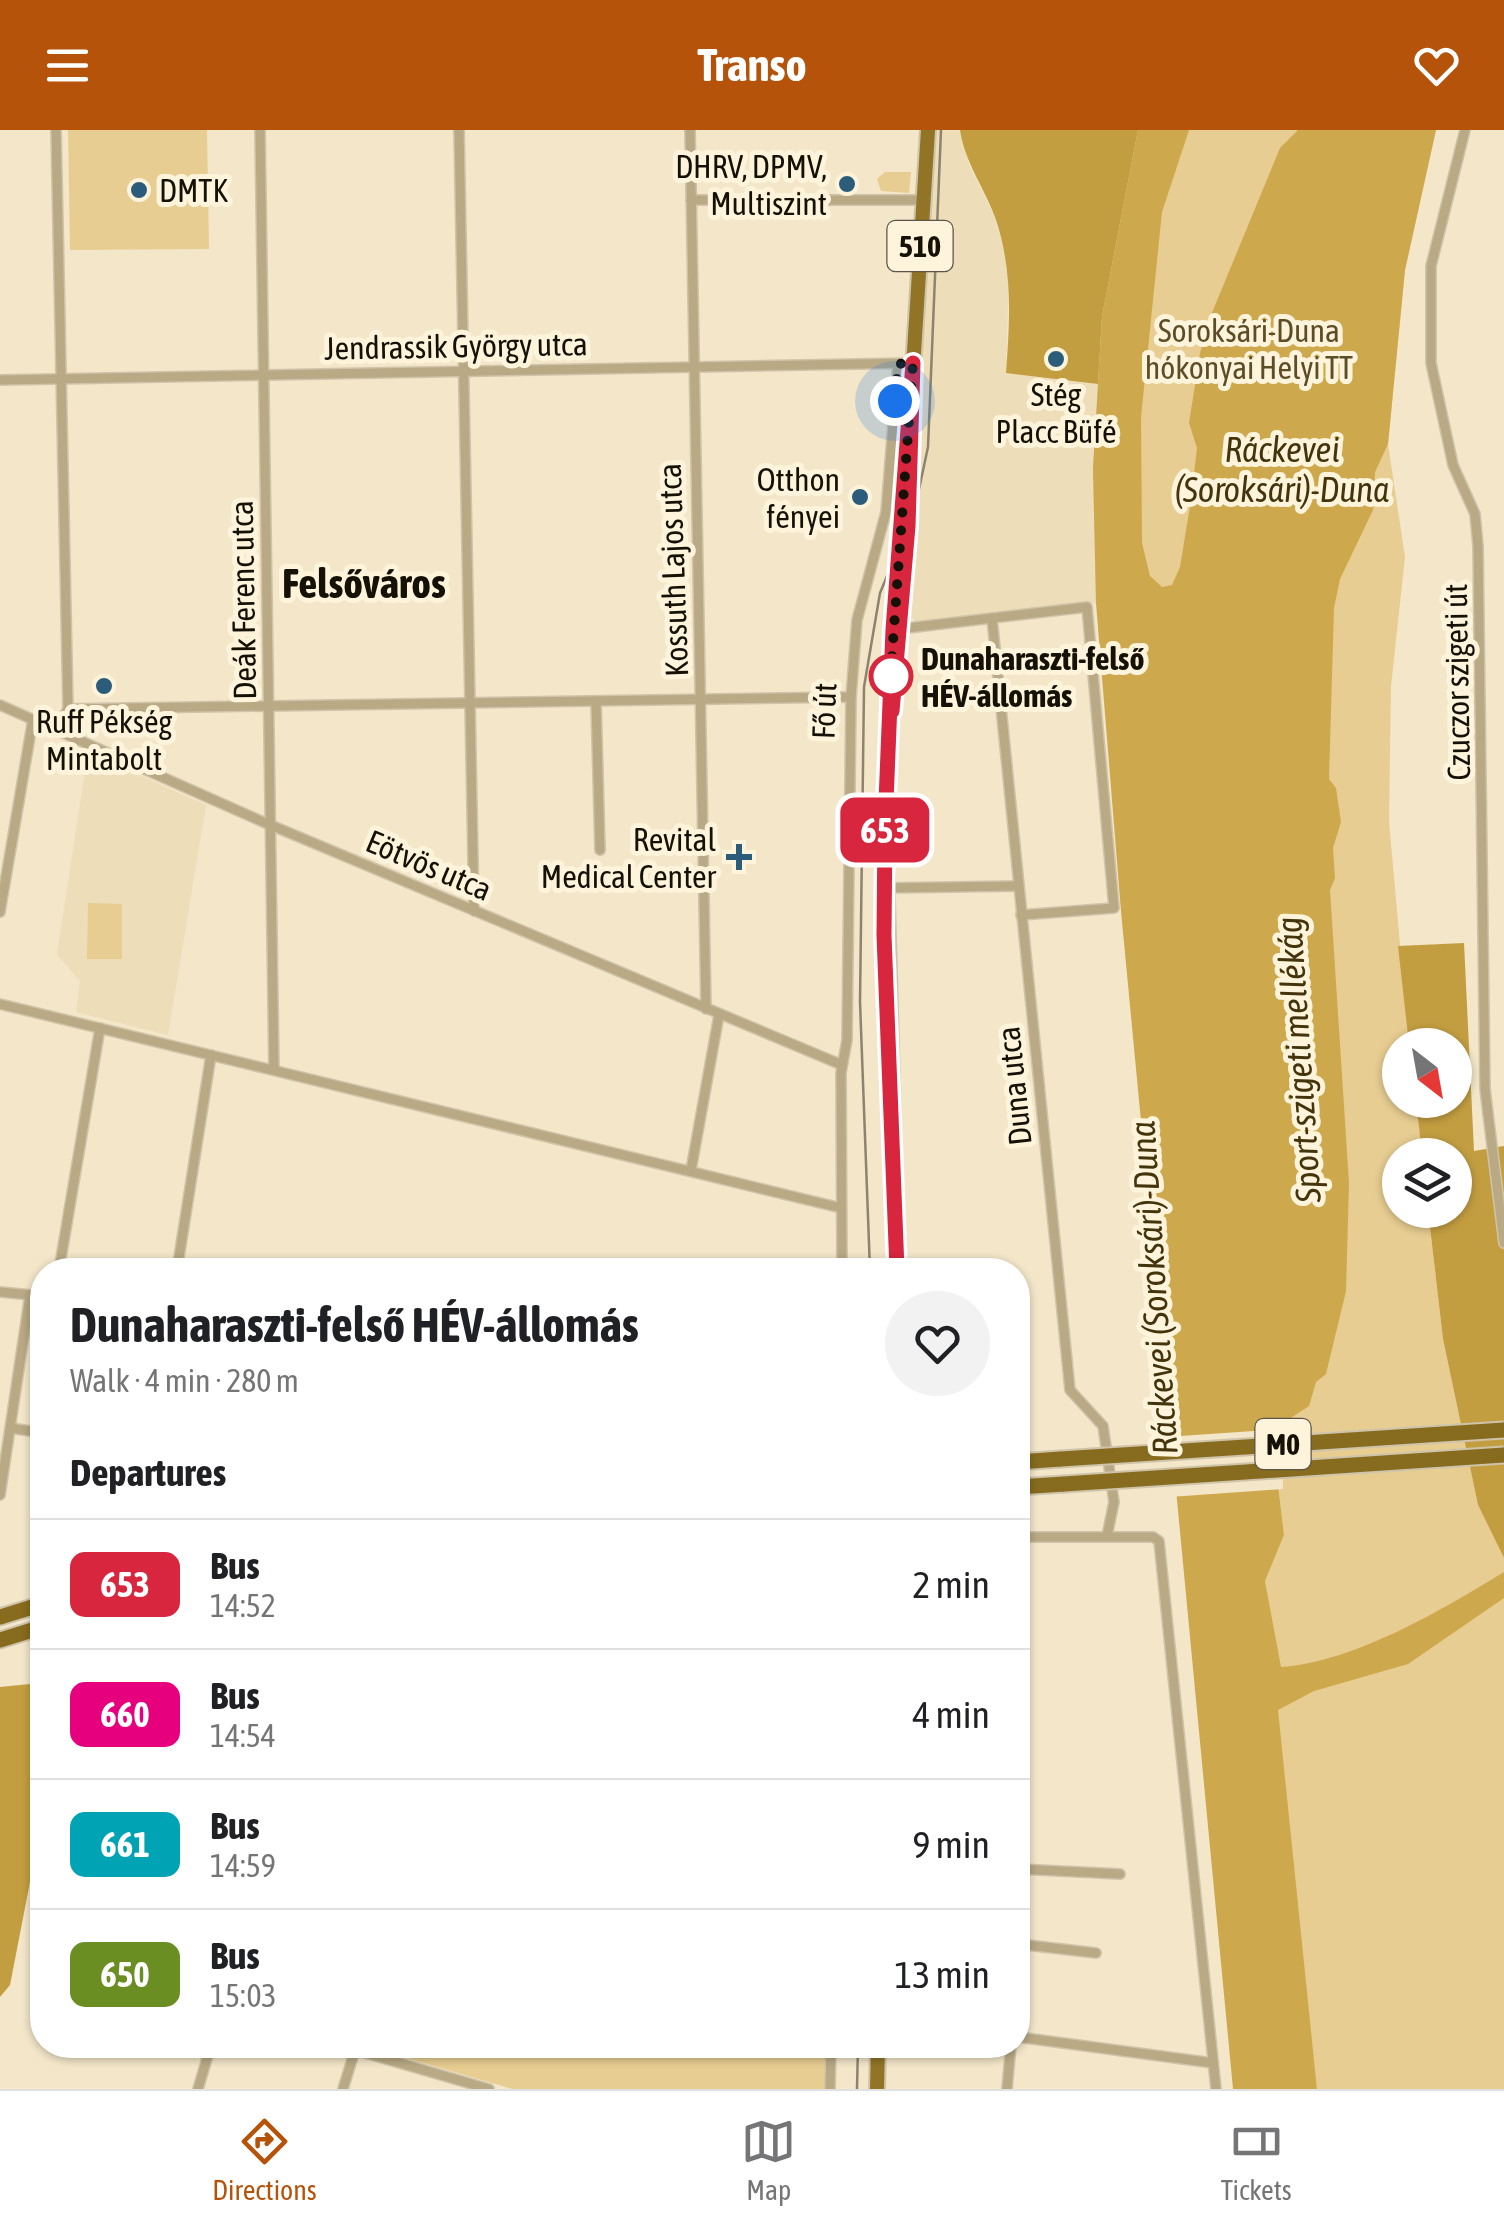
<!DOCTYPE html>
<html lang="en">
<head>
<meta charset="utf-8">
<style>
  :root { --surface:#fff; --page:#f2f2f2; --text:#202124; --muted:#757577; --line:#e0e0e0; --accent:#b45309 }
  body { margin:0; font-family:"Asap Condensed",sans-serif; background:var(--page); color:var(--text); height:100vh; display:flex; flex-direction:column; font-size:38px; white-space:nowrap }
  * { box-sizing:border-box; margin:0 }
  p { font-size:32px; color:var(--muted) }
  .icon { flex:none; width:55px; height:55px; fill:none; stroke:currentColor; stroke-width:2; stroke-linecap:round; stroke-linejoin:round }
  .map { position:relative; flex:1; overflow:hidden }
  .panel { position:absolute; left:30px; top:1128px; width:1000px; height:800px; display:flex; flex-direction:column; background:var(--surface); border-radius:40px; box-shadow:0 2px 8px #0004 }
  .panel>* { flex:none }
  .badge { padding:0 20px; border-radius:15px; font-size:35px; line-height:65px }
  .needle { width:65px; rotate:149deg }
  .fabs { position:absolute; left:1382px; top:898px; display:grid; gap:20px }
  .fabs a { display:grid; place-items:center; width:90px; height:90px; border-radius:50%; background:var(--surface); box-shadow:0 2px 8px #0004; font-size:50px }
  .you { position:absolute; width:50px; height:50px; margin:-25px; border:8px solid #fff; border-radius:50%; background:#1a73e8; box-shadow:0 0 0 15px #1a73e833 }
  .map>.badge { position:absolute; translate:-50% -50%; box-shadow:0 0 0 5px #fff }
  h2 { padding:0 40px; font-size:38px; line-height:90px }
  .round { display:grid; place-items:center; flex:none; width:105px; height:105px; border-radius:52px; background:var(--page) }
  .summary { display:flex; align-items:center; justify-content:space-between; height:170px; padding:0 40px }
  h1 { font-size:48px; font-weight:700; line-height:75px }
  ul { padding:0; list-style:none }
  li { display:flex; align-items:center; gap:30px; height:130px; padding:0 40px; border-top:2px solid var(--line) }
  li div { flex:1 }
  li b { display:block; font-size:38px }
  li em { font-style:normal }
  li .badge { min-width:110px; font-weight:700; text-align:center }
  header { display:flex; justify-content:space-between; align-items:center; height:130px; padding:0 40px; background:var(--accent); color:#fff; font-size:45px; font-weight:700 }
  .tab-bar { display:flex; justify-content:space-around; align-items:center; height:140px; border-top:2px solid var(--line); background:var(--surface); font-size:28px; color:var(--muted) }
  .tab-bar a { display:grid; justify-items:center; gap:5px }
  .tab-bar .active { color:var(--accent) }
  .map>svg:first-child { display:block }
</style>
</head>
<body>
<header><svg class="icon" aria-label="menu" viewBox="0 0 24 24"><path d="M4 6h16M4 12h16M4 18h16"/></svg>Transo<svg class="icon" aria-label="heart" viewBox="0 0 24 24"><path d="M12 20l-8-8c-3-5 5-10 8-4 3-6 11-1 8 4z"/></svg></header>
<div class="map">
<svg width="1504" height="1959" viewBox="0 0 1504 1959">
  <rect width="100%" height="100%" fill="#f3e6c9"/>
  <g fill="#edddb8">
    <path d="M 934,0 L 960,0 L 970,37 L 994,85 L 1009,138 L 1006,242 L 1098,254 L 1093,338 L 1096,473 L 915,494 L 908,472 Z"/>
    <path d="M 88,622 L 206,675 L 168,905 L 76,882 L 80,851 L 57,824 Z"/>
  </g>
  <g fill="#e7cd91">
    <path d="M 68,0 L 207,0 L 209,119 L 70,120 Z"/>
    <path d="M 1138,0 L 1436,0 L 1405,140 L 1388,314 L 1405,427 L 1391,556 L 1389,691 L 1409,915 L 1400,915 L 1400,970 L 1416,970 L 1422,1025 L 1400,1025 L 1400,1080 L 1428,1080 L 1443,1209 L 1478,1375 L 1504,1428 L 1504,1959 L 1317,1959 L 1277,1589 L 1280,1537 L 1265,1451 L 1284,1405 L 1276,1338 L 1277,1297 L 1289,1290 L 1096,473 L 1093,338 L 1102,187 Z"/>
    <path d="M 885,42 L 911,42 L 909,63 L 881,61 L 877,49 Z"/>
    <path d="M 88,773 L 122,774 L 122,829 L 87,829 Z"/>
    <path d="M 362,1915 L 826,1915 L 825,1959 L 513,1959 Z"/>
  </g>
  <g fill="#c39e41">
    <path d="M 960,0 L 1138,0 L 1102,187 L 1098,254 L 1006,243 C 1010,189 1013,139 995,87 C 984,57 965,33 960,0 Z"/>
    <path d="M 1464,813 L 1474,1021 L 1504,1016 L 1504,1428 L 1478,1375 L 1443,1209 L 1428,1080 L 1455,1080 L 1455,1025 L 1422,1025 L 1416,970 L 1455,970 L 1455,915 L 1409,915 L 1398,816 Z"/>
    <path d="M 40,1553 L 42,1690 L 10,1855 L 0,1867 L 0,1557 Z"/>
  </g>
  <path fill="#cda84c" d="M 1138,0 L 1189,0 L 1162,82 L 1141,287 L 1142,413 L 1150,446 L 1162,457 L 1172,455 L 1180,437 L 1191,370 L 1197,318 L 1189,293 L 1200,223 L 1209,190 L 1280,18 L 1298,0 L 1436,0 L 1405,140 L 1388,314 L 1375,342 L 1373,380 L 1340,449 L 1334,478 L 1329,649 L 1336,658 L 1341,692 L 1333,718 L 1335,748 L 1330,760 L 1349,1053 L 1346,1161 L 1326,1244 L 1316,1252 L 1309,1276 L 1277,1297 L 1276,1338 L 1284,1405 L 1265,1451 L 1281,1537 C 1354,1532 1442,1480 1504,1442 L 1504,1468 L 1408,1534 L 1314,1561 L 1278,1580 L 1317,1959 L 1233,1959 L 1121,781 L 1096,473 L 1093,338 L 1102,187 Z"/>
  <path fill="#f3e6c9" d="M 1283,1299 L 1283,1359 L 1170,1367 L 1165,1307 Z"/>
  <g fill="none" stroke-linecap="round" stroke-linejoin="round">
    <defs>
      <g id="minor">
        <path d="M 56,0 L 68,579 L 58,597"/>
        <path d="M 260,0 L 274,940"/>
        <path d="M 459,0 L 474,781"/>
        <path d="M 690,0 L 706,879"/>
        <path d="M 1465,0 L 1431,136 L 1431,233 L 1453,335 L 1475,384 L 1478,416 L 1485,959 L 1504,1113"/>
        <path d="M 691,70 L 923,70"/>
        <path d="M 0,250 L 913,233"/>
        <path d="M 992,488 L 1070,1260 L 1103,1296 L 1114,1372 L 1107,1406"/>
        <path d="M 899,499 L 1087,477 L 1114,778 L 1021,785"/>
        <path d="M 596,571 L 600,720"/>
        <path d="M 0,575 L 261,691 L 842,935"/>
        <path d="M 68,579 L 851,567"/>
        <path d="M 884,758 L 1018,756"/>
        <path d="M 0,782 L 33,589"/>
        <path d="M 0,874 L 841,1078"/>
        <path d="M 691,1040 L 719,885"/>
        <path d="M 59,1140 L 100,898"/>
        <path d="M 177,1140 L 211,925"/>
        <path d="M 842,1140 L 841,943 L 847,910 L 851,567 L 857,490 L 886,382 L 898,234"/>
        <path d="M 0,1162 L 42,1166"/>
        <path d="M 11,1298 L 42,1303"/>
        <path d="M 0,1365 L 30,1165"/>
        <path d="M 1018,1407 L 1153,1407 L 1159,1411 L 1216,1959"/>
        <path d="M 1018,1739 L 1120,1744"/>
        <path d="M 1018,1814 L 1096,1823"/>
        <path d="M 1018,1907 L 1213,1933"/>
        <path d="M 338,1915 L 489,1959"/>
        <path d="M 198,1959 L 211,1915"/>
        <path d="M 343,1959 L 355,1920"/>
        <path d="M 830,1959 L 831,1915"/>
        <path d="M 1007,1959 L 1011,1915"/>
      </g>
      <g id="primary">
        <path d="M 913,238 L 928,0"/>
        <path d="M 897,1140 L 885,696 L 893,500 L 913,233"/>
        <path d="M 877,1959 L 878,1915"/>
      </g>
      <g id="trunk">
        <path d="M 1018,1332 L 1061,1329"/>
        <path d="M 1018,1357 L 1064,1354"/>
        <path d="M 0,1487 L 42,1474"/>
        <path d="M 0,1510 L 42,1497"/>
      </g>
    </defs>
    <use href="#minor" stroke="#cfc4aa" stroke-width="12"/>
    <use href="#primary" stroke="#cfc4aa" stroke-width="18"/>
    <use href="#trunk" stroke="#cfc4aa" stroke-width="19"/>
    <use href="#minor" stroke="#b9a984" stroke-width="9"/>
    <use href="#primary" stroke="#917426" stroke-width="14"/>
    <use href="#trunk" stroke="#876b1e" stroke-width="15"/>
    <g stroke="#8d8470" stroke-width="2.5">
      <path d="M 870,1140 L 860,872 L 864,557 L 880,463 L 915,378 L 928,317 L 941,0"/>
      <path d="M 857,1959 L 858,1915"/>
    </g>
    <defs>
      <g id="trunk-bridge">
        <path d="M 1061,1329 L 1504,1300"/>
        <path d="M 1064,1354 L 1504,1325"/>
      </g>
    </defs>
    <use href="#trunk-bridge" stroke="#cfc4aa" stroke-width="19" stroke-linecap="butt"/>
    <use href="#trunk-bridge" stroke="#876b1e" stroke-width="15"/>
  </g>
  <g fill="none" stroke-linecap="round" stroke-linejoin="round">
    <defs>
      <path id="line" d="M 892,581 L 908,396 L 913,233 L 893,500 L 885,696 L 884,805 L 897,1140"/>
    </defs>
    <use href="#line" stroke="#fff" stroke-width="22"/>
    <use href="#line" stroke="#d7263d" stroke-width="15"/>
    <path stroke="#151107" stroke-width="10" stroke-dasharray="0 18" d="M 891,546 L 890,554 L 913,233 L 898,234 L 895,271"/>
  </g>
  <g fill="#2b5d7a" stroke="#fef4dc" stroke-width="4">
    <circle cx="847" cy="54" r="10"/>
    <circle cx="139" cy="60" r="10"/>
    <circle cx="1056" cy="229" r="10"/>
    <circle cx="860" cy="367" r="10"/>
    <circle cx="104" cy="556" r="10"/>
    <path d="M734 712h10v10h10v10h-10v10h-10v-10h-10v-10h10z"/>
  </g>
  <circle fill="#fff" stroke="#d7263d" stroke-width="5" cx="891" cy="546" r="20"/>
  <g text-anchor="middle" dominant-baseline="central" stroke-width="10" stroke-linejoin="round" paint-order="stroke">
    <g fill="#fef4dc" stroke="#5b5547" stroke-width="2.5">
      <rect x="887.5" y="91" width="65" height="50" rx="8"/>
      <rect x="1255.5" y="1289" width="55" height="50" rx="8"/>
    </g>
    <g font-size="30" font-weight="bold" fill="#151107">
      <text x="920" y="116">510</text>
      <text x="1283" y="1314">M0</text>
    </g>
    <g font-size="32" fill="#151107" stroke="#fef4dc" text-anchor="end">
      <text x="827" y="36">DHRV, DPMV,<tspan x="827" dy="37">Multiszint</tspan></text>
      <text x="159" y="60" text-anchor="start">DMTK</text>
      <text x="1056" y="264" text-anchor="middle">Stég<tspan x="1056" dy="37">Placc Büfé</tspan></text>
      <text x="840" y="349">Otthon<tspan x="840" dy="37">fényei</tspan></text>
      <text x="104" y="591" text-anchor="middle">Ruff Pékség<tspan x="104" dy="37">Mintabolt</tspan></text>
      <text x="716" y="709">Revital<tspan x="716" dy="37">Medical Center</tspan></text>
    </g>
    <g font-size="32" fill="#5d4d26" stroke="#fef4dc">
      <text x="1249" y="200">Soroksári-Duna<tspan x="1249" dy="37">hókonyai Helyi TT</tspan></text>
    </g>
    <g font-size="32" fill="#151107" stroke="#fef4dc">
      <text transform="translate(456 216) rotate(-1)">Jendrassik György utca</text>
      <text transform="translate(673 440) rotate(-92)">Kossuth Lajos utca</text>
      <text transform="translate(243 470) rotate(-91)">Deák Ferenc utca</text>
      <text transform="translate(1457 552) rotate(-91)">Czuczor szigeti út</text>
      <text transform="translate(824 581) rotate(-88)">Fő út</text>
      <text transform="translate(429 735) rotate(23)">Eötvös utca</text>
      <text transform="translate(1014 956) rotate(-96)">Duna utca</text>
    </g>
    <g font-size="32" font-weight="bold" fill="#151107" stroke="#fef4dc" text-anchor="start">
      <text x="921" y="528">Dunaharaszti-felső<tspan x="921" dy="37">HÉV-állomás</tspan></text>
    </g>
    <g font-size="35" font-style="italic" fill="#43340c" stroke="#fef4dc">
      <text x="1282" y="319">Ráckevei<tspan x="1282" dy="40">(Soroksári)-Duna</tspan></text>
      <text transform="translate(1298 930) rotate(-94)">Sport-szigeti mellékág</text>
      <text transform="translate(1153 1158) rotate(-94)">Ráckevei (Soroksári)-Duna</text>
    </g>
    <g font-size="42" font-weight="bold" fill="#151107" stroke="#fef4dc">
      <text x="364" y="453">Felsőváros</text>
    </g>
  </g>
</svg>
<div class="fabs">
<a><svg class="needle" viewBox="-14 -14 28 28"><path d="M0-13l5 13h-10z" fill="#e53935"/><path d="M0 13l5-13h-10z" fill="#757577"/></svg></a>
<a><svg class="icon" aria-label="layers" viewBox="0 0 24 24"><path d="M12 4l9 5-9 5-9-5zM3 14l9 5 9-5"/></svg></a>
</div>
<div class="you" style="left:895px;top:271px"></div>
<b class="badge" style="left:885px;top:700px;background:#d7263d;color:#fff">653</b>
<section class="panel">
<div class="summary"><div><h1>Dunaharaszti-felső HÉV-állomás</h1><p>Walk · 4 min · 280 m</p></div><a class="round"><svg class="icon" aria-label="heart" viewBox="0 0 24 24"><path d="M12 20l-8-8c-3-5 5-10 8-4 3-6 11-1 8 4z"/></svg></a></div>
<h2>Departures</h2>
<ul>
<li><span class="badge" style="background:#d7263d;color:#fff">653</span><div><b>Bus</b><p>14:52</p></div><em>2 min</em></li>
<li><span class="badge" style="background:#e6007e;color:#fff">660</span><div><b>Bus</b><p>14:54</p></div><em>4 min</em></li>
<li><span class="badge" style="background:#00a3b4;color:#fff">661</span><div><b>Bus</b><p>14:59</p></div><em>9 min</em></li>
<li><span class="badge" style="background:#6b8e23;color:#fff">650</span><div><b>Bus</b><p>15:03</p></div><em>13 min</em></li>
</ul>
</section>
</div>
<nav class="tab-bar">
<a class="active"><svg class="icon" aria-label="directions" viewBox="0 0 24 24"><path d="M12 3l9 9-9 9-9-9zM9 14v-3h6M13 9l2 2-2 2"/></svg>Directions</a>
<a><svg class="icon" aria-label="map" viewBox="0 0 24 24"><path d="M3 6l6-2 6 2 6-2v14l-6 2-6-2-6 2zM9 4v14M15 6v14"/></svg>Map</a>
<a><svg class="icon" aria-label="tickets" viewBox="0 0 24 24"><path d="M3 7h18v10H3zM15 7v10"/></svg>Tickets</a>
</nav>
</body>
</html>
